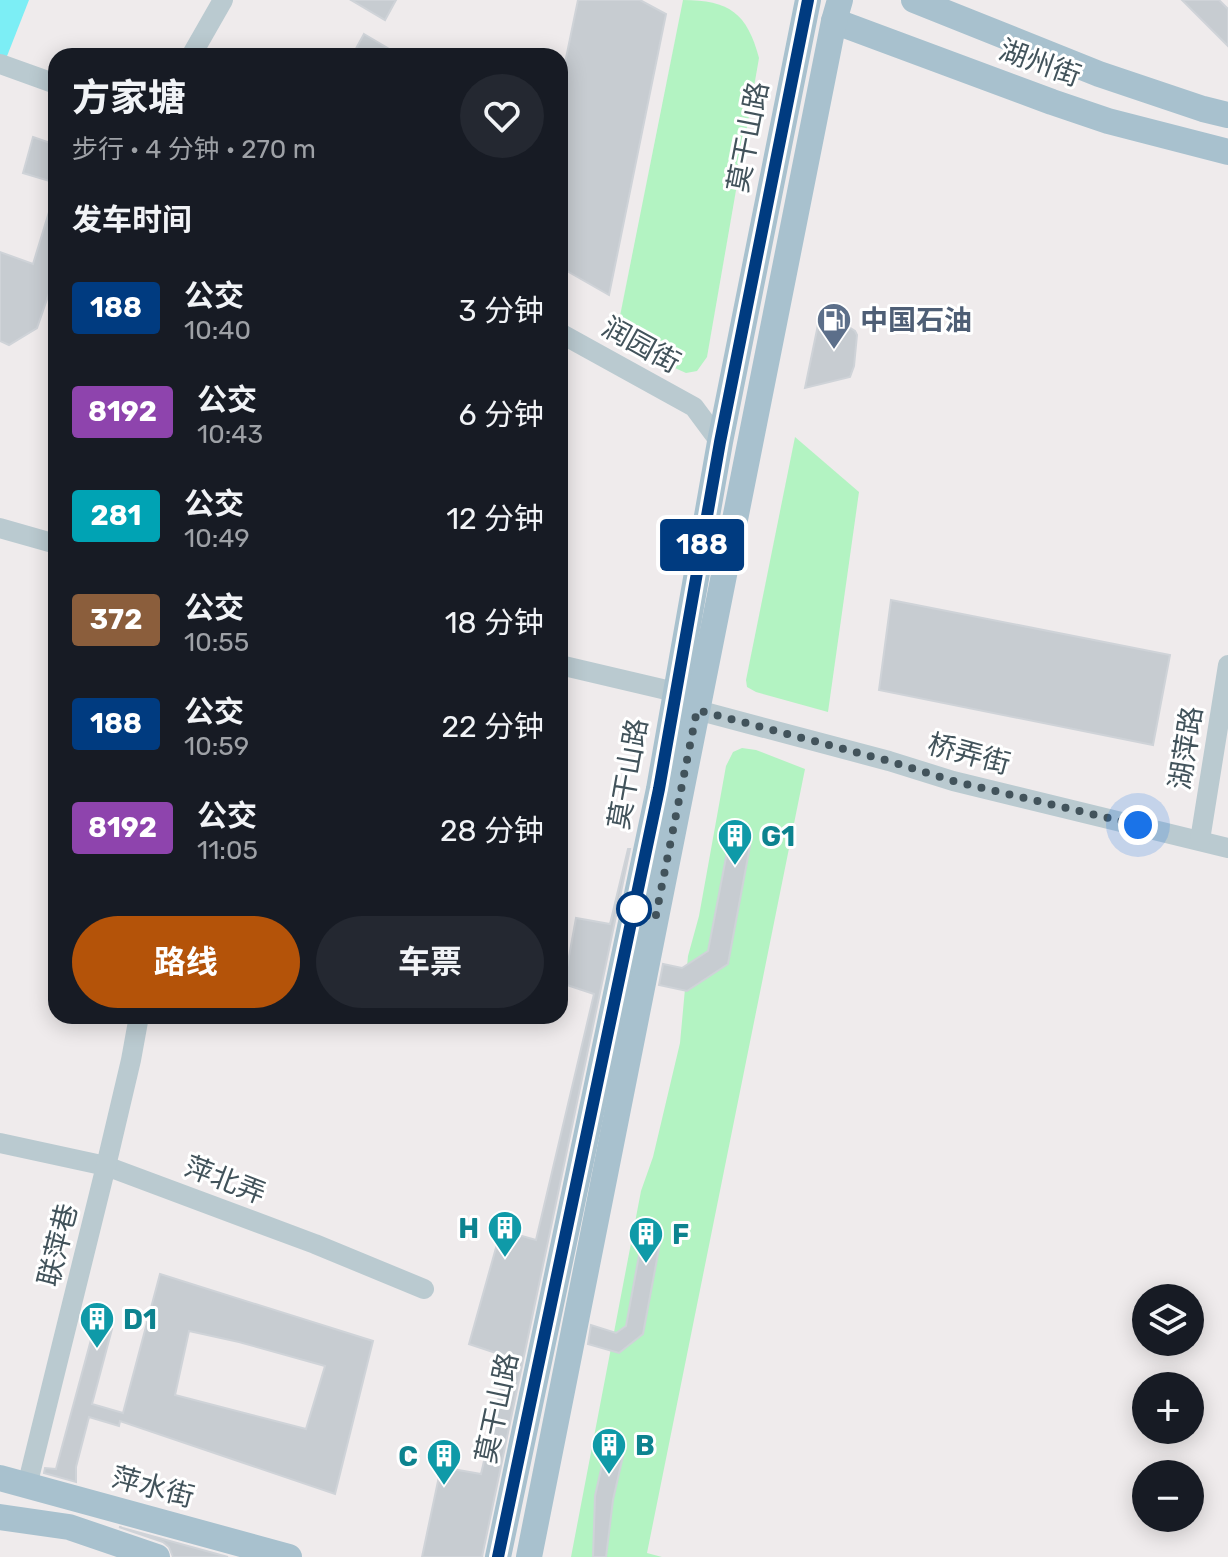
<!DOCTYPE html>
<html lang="zh">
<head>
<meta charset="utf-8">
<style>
  :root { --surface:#171b24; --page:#242831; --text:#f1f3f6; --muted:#9ea1a6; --accent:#b45309 }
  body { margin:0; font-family:Rubik,"Noto Sans SC",sans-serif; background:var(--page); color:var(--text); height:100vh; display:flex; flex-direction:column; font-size:30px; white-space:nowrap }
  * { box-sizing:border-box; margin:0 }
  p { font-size:26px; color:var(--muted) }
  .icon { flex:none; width:44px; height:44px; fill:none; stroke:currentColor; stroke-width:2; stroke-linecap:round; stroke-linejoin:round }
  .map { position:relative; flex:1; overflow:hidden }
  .panel { position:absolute; left:48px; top:48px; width:520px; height:976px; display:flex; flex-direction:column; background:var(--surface); border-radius:24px; box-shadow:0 4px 20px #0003 }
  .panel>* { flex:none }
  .badge { padding:0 16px; border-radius:6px; font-size:28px; line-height:52px }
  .fabs { position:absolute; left:1132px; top:1284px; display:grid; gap:16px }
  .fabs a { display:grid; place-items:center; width:72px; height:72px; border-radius:50%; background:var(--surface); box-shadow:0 4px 20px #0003; font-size:40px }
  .you { position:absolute; width:40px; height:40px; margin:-20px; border:6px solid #fff; border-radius:50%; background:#1a73e8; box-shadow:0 0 0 12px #1a73e833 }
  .map>.badge { position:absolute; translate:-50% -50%; box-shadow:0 0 0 4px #fff }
  h2 { padding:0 24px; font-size:30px; line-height:72px }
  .round { display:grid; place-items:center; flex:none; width:84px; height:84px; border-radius:42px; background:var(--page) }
  .overview { display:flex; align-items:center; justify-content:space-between; height:136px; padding:0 24px }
  h1 { font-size:38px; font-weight:700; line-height:60px }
  .primary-button { display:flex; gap:16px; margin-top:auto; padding:16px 24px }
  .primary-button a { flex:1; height:92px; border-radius:48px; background:var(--accent); color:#fff; font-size:32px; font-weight:700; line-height:92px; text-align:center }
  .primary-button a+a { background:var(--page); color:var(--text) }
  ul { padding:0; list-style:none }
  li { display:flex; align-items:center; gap:24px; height:104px; padding:0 24px }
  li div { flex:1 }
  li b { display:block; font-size:30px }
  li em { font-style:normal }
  li .badge { min-width:88px; font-weight:700; text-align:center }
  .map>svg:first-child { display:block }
</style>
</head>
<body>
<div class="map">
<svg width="1228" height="1557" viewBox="0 0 1228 1557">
  <rect width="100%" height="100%" fill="#efebec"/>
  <g fill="#b3f3c2">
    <path d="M 683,0 C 729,0 747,13 759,58 L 707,357 L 697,371 L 686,373 L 615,341 Z"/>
    <path d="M 795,437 L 859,492 L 828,712 L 756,692 L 747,687 L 746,680 Z"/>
    <path d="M 742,748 L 756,750 L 805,769 L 647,1553 L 662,1557 L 571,1557 L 641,1191 L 653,1157 L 680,1043 L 688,956 L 699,916 L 726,766 L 733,752 Z"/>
  </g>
  <path fill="#7ceef5" d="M 0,0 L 29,0 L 0,74 Z"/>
  <g fill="#c7ccd1" stroke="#cfd3d8" stroke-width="2" fill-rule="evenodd">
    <path d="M 351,0 L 396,0 L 385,20 Z"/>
    <path d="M 578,0 L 640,0 L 666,14 L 609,295 L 560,267 L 560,87 Z"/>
    <path d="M 1182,0 L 1219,0 L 1228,9 L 1228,46 Z"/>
    <path d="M 364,34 L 401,56 L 352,56 Z"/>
    <path d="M 33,137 L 56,145 L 56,183 L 23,173 Z"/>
    <path d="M 53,199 L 56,200 L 56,273 L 37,328 L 9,345 L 0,341 L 0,252 L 33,264 Z"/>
    <path d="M 830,315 L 855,331 L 857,335 L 854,366 L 850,377 L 805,388 L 819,320 Z"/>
    <path d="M 891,600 L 1170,655 L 1153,745 L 879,690 Z"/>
    <path d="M 729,842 L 750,846 L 728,964 L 687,991 L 659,985 L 663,964 L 682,968 L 708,951 Z"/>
    <path d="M 628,849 L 630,849 L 482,1557 L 422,1557 L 441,1467 L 481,1474 L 508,1357 L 469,1344 L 501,1230 L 536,1240 L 594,994 L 564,984 L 576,918 L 610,924 Z"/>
    <path d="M 642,1239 L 660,1243 L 643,1334 L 619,1353 L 588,1344 L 591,1325 L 616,1333 L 626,1326 Z"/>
    <path d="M 160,1274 L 373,1341 L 335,1494 L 120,1421 L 119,1426 L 89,1417 L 76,1467 L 76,1482 L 44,1473 L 45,1468 L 56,1469 L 95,1325 L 112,1329 L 92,1404 L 123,1413 ZM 189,1331 L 239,1342 L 325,1366 L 306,1429 L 175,1395 Z"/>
    <path d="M 605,1452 L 623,1456 L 613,1500 L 606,1557 L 593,1557 L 595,1496 Z"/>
    <path d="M 119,1527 L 228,1557 L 173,1557 L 169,1547 L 163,1542 Z"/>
  </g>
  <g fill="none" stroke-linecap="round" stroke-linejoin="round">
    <g stroke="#bacad0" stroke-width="20">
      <path d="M 191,56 L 223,0"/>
      <path d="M 0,64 L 56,84"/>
      <path d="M 560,333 L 694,407 L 720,442"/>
      <path d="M 0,528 L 56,544"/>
      <path d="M 560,665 L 675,692"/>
      <path d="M 697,710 L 889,761 L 953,781 L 1228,848"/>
      <path d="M 1200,840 L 1228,665"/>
      <path d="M 0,1143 L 106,1166 L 315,1244 L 424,1289"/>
      <path d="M 27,1486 L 106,1166 L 131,1060 L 139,1016"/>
    </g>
    <g stroke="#a8c1ce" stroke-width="26">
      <path d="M 914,0 L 1099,74 L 1203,109 L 1228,115"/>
      <path d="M 834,21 L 1052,102 L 1108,121 L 1228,152"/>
      <path d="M 0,1478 L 289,1557"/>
      <path d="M 0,1517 L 69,1527 L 157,1557"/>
      <path d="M 498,1557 L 659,789 L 720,442 L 808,0"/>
      <path d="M 529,1557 L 834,21 L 840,0"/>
    </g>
  </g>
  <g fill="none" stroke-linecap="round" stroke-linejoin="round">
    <defs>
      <path id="line" d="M 498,1557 L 659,789 L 720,442 L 808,0"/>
    </defs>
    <use href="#line" stroke="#fff" stroke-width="18"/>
    <use href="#line" stroke="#003b80" stroke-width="12"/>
    <path stroke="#42535b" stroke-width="8" stroke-dasharray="0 14.4" d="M 634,909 L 655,920 L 697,710 L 889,761 L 953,781 L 1138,825"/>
  </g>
  <defs>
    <symbol id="fuel-pin" viewBox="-11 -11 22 30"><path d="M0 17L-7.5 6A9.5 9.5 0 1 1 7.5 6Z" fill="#5c6f8a" stroke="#fff"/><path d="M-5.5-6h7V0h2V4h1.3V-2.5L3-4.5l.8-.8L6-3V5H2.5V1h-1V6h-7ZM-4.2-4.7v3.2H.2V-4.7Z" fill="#fff"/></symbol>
    <symbol id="building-pin" viewBox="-11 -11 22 30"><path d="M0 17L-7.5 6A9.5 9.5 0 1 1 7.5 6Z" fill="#0f9aa8" stroke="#fff"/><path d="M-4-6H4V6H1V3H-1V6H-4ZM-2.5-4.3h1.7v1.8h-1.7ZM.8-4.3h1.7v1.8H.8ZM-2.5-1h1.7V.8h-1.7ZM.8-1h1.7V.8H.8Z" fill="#fff"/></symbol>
  </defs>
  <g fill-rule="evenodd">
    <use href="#fuel-pin" x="814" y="300" width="40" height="54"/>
    <use href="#building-pin" x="715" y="816" width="40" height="54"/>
    <use href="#building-pin" x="485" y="1208" width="40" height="54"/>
    <use href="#building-pin" x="626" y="1214" width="40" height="54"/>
    <use href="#building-pin" x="77" y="1299" width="40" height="54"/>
    <use href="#building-pin" x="589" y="1425" width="40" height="54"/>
    <use href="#building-pin" x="424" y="1436" width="40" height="54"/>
  </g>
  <circle fill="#fff" stroke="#003b80" stroke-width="4" cx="634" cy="909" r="16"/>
  <g text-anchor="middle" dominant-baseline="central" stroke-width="6" stroke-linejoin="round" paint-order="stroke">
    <g font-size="28" fill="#42535b" stroke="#fff">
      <text transform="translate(1040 63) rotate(20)">湖州街</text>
      <text transform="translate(748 137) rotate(-79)">莫干山路</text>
      <text transform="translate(641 345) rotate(29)">润园街</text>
      <text transform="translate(1186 748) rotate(-81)">湖萍路</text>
      <text transform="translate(969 754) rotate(15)">桥弄街</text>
      <text transform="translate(628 774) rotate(-80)">莫干山路</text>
      <text transform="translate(225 1180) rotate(21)">萍北弄</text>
      <text transform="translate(58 1245) rotate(-76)">联萍巷</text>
      <text transform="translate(497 1408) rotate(-78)">莫干山路</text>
      <text transform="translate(153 1487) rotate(15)">萍水街</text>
    </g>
    <g font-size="28" font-weight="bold" fill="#4e5e75" stroke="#fff" text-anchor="start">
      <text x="860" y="320">中国石油</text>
    </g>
    <g font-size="28" font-weight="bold" fill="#0d838f" stroke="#fff" text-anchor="start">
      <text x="761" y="836">G1</text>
      <text x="479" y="1228" text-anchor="end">H</text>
      <text x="672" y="1234">F</text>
      <text x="123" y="1319">D1</text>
      <text x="635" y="1445">B</text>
      <text x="418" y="1456" text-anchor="end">C</text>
    </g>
  </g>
</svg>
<div class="fabs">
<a><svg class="icon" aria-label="layers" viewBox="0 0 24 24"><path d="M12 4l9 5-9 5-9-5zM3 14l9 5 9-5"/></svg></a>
<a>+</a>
<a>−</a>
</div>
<div class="you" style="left:1138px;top:825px"></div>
<b class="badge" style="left:702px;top:545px;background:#003b80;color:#fff">188</b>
<section class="panel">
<div class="overview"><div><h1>方家塘</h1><p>步行 · 4 分钟 · 270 m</p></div><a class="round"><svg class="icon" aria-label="heart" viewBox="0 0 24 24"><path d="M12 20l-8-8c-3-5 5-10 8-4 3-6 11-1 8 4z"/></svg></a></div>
<h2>发车时间</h2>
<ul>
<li><span class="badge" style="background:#003b80;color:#fff">188</span><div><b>公交</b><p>10:40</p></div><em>3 分钟</em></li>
<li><span class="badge" style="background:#8e44ad;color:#fff">8192</span><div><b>公交</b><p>10:43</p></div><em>6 分钟</em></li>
<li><span class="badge" style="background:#00a3b4;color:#fff">281</span><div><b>公交</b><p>10:49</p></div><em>12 分钟</em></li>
<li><span class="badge" style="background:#8b5e3c;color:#fff">372</span><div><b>公交</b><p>10:55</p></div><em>18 分钟</em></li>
<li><span class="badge" style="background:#003b80;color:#fff">188</span><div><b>公交</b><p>10:59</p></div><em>22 分钟</em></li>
<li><span class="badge" style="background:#8e44ad;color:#fff">8192</span><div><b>公交</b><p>11:05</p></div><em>28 分钟</em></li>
</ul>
<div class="primary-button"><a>路线</a><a>车票</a></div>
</section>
</div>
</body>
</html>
